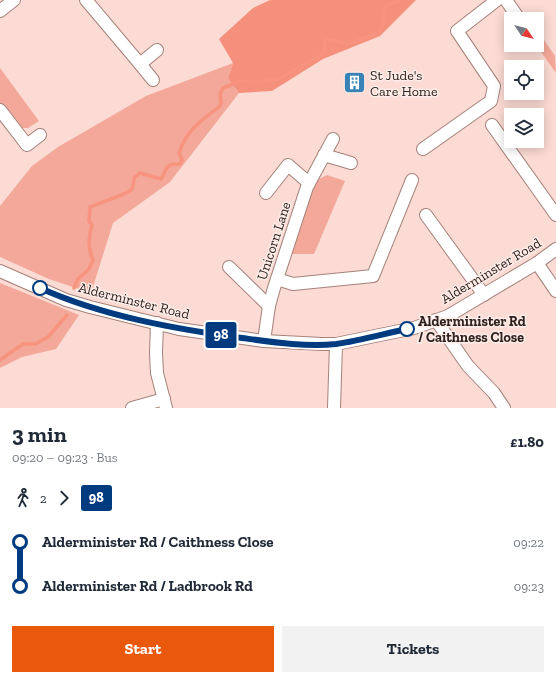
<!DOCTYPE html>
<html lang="en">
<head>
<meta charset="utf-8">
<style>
  :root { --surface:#fff; --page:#f2f2f3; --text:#1f2937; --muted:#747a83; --accent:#ea580c }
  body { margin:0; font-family:"Zilla Slab",serif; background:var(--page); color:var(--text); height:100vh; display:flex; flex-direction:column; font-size:15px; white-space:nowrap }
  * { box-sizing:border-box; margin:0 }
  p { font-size:13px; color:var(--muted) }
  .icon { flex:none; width:22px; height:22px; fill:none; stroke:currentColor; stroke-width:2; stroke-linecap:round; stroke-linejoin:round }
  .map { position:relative; height:408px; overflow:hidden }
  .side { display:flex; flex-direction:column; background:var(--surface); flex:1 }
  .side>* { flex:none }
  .badge { padding:0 8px; border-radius:3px; font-size:14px; line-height:26px }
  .needle { width:26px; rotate:125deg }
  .buttons { position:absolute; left:504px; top:12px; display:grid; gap:8px }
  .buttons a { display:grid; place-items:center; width:40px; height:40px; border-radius:0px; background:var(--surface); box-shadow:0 2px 10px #0003; font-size:20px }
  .map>.badge { position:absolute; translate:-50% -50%; box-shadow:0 0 0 2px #fff }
  .legs { display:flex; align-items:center; gap:6px; height:44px; padding:0 12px; font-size:13px }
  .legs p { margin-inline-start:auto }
  .headline { display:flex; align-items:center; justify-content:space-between; height:68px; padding:0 12px }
  h1 { font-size:22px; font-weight:800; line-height:30px }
  .action { display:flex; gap:8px; margin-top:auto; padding:8px 12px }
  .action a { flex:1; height:46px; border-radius:0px; background:var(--accent); color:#fff; font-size:16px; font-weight:800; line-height:46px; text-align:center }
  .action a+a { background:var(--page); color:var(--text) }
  ul { padding:0 12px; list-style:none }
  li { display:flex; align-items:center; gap:14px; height:44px; font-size:15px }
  li i { display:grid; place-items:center; width:6px; height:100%; margin:0 5px; background:currentColor }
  li i::after { content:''; width:10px; height:10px; margin:-5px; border:3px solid; border-radius:50%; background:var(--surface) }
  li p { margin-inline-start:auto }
  li:first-child i { background:linear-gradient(#0000 50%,currentColor 0) }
  li:last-child i { background:linear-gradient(currentColor 50%,#0000 0) }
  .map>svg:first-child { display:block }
</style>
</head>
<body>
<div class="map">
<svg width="556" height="408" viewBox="0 0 556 408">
  <rect width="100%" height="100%" fill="#fbdbd4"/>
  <g fill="#f3a899">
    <path d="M 538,40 L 540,44 L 544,40 L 555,56 L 556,73 L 536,45 Z"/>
    <path d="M 233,63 L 228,78 L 239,93 L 170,182 L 113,223 L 91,293 L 49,279 L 0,257 L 0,206 L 32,166 L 58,147 L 146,96 Z"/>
    <path d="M 0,68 L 39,121 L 28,128 L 22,128 L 14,122 L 0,104 Z"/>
    <path d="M 327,175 L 345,181 L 314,254 L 290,254 L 317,180 Z"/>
    <path d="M 0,283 L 79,315 L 56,349 L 22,357 L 0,368 Z"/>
  </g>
  <path fill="#f4907b" d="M 270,0 L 416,0 L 380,36 L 323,59 L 272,91 L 239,93 L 228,78 L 233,63 L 219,39 L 253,8 Z"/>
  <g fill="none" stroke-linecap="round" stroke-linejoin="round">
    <g stroke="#f7937e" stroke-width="3.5">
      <path d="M 74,288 L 78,279 L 89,269 L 93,260 C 88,249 88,237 92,225 L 89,221 L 90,207 C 97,204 127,194 131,190 C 134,187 134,182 134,178 L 140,173 L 161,179 C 164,175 166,166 170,165 C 172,164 177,164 180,164 L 182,160 L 179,153 C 187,130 200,121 219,107 L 221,103 L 220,94 L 223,88 L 241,81 L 257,82 L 276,80 L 321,55 L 325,51 L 325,40 C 331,39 339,42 346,43 C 351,45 356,41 361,39 C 380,34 385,30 384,9 L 388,5 L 401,0"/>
      <path d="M 0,360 L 23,344 L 35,344 L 48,337 L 67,315"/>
    </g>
    <defs>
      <g id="minor">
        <path d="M 86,0 L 140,64 L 157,50"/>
        <path d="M 506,0 L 519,19"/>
        <path d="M 0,11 L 14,0"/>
        <path d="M 140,64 L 153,80"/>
        <path d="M 0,110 L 27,145 L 40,135"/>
        <path d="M 492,125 L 556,215"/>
        <path d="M 423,149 L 491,101 L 494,86 L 457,31 L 497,0"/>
        <path d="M 324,155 L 351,163"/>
        <path d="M 266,193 L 288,165 L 309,183"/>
        <path d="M 426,215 L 484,295"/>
        <path d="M 537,263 L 556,291"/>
        <path d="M 229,267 L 269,306"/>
        <path d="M 0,271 L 66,300 L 90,307 L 179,329 L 264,341 L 322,344 L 336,344 L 414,328 L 448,316 L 537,263 L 556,249"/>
        <path d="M 277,279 L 293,284 L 373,276 L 412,180"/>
        <path d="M 436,320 L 468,366 L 494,393 L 504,408"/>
        <path d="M 157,323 L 156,353 L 157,373 L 166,408"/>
        <path d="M 264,341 L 269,306 L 274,288 L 307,187 L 333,139"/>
        <path d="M 132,408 L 164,399"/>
        <path d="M 334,408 L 336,344"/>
      </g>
    </defs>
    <use href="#minor" stroke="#a5827a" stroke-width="14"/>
    <use href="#minor" stroke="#fff" stroke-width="12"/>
  </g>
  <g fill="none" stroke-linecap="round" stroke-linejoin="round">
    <defs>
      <path id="line-1" d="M 40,288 C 102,316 175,329 242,338 C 272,342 305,347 336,344 C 359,341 383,334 407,329"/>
    </defs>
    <use href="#line-1" stroke="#fff" stroke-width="9"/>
    <use href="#line-1" stroke="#003b80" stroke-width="6"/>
  </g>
  <defs>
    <symbol id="building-square" viewBox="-11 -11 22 22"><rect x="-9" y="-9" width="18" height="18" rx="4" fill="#3882b5" stroke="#fdede9"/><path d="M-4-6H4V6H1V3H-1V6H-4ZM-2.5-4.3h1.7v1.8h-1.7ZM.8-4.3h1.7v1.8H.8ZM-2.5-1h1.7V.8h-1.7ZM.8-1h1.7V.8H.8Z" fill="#fff"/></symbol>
  </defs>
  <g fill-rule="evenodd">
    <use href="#building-square" x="342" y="70" width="25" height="25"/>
  </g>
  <g fill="#fff" stroke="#003b80" stroke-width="2">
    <circle cx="40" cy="288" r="7"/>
    <circle cx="407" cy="329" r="7"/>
  </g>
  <g text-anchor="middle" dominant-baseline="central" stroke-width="3" stroke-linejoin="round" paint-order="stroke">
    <g font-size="14" fill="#2f211d" stroke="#fdede9" text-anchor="start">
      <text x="370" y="75">St Jude's<tspan x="370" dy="16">Care Home</tspan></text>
    </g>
    <g font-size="14" fill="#2f211d" stroke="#fdede9">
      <text transform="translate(274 241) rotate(-72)">Unicorn Lane</text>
      <text transform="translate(491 271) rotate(-31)">Alderminster Road</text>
      <text transform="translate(134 301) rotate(14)">Alderminster Road</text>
    </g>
    <g font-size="14" font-weight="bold" fill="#2f211d" stroke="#fdede9" text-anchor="start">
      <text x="418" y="321">Alderminister Rd<tspan x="418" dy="16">/ Caithness Close</tspan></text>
    </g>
  </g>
</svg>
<div class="buttons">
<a><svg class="needle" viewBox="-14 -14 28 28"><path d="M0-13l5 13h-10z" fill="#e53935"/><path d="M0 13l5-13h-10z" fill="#747a83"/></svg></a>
<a><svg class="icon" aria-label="locate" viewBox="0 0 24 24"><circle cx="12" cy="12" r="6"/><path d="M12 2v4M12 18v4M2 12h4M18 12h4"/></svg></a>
<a><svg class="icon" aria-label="layers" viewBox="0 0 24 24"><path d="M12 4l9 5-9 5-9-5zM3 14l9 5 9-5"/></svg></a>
</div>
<b class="badge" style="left:221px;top:335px;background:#003b80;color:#fff">98</b>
</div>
<section class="side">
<div class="headline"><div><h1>3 min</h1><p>09:20 – 09:23 · Bus</p></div><b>£1.80</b></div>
<div class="legs"><svg class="icon" aria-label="walk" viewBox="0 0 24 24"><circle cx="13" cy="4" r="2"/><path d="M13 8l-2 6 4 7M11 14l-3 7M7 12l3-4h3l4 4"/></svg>2<svg class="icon" aria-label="forward" viewBox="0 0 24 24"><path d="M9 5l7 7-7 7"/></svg><b class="badge" style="background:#003b80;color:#fff">98</b></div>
<ul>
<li><i style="color:#003b80"></i><b>Alderminister Rd / Caithness Close</b><p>09:22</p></li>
<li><i style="color:#003b80"></i><b>Alderminister Rd / Ladbrook Rd</b><p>09:23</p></li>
</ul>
<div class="action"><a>Start</a><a>Tickets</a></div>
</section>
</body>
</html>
